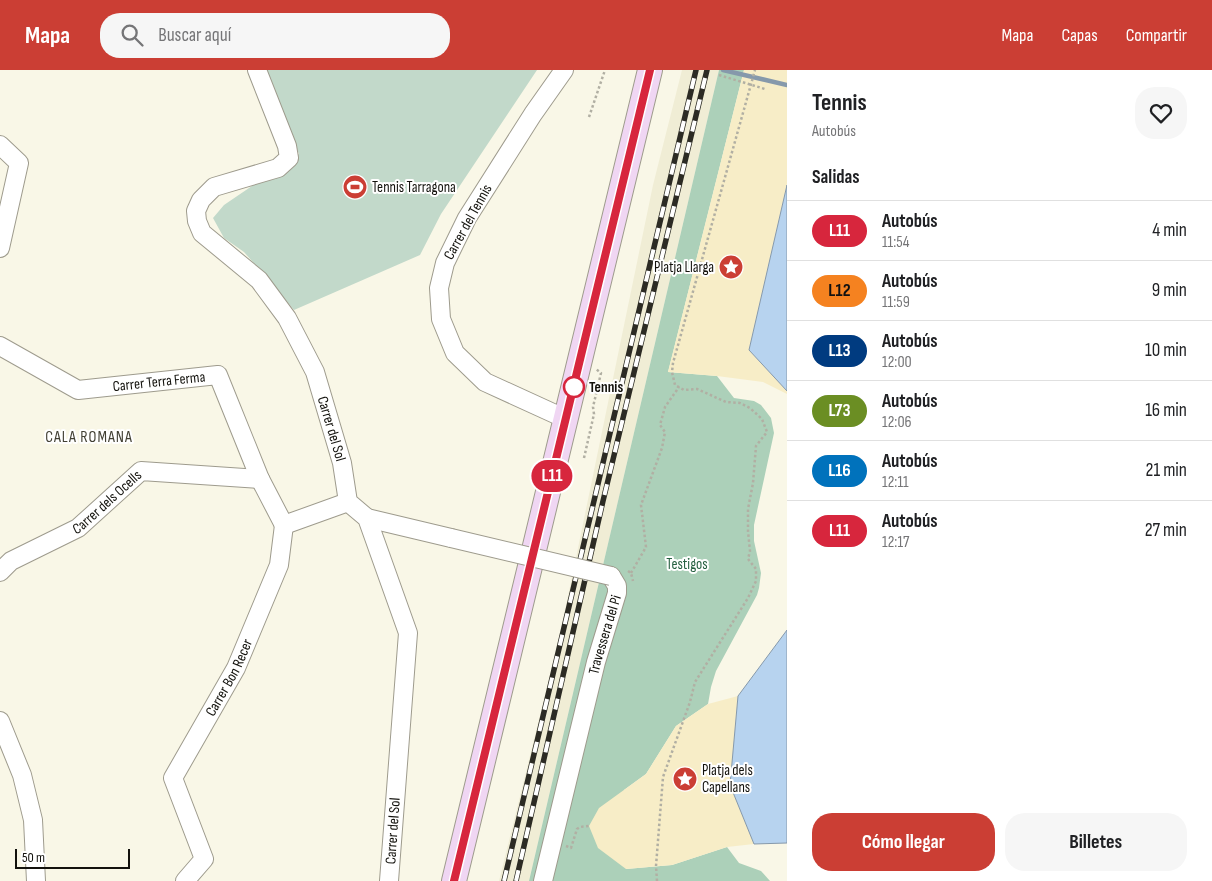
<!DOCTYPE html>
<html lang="es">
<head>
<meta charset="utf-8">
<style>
  :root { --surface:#fff; --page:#f6f6f6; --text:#202124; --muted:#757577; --line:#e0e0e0; --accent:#cb3e34 }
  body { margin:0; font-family:"Sofia Sans Condensed",sans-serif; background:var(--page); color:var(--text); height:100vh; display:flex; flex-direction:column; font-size:19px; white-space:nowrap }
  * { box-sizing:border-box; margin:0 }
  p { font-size:16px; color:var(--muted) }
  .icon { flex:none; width:28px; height:28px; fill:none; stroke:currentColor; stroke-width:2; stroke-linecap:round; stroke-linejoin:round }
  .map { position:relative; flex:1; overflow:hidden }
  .details { display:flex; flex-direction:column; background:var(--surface); width:425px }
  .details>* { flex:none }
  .badge { padding:0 10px; border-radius:16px; font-size:18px; line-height:32px }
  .scale { position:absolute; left:15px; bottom:12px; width:115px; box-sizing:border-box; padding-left:5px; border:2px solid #13120d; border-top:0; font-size:14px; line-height:18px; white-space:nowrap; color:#13120d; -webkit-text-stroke:4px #fff; paint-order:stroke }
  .map>.badge { position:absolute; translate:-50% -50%; box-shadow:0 0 0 2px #fff }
  h2 { padding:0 25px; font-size:19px; line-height:45px }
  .round { display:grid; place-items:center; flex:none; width:52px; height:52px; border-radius:20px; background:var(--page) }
  .head { display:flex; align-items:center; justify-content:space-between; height:85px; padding:0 25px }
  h1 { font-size:24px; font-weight:700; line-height:38px }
  .button { display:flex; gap:10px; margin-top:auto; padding:10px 25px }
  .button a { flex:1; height:58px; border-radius:20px; background:var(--accent); color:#fff; font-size:20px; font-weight:700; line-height:58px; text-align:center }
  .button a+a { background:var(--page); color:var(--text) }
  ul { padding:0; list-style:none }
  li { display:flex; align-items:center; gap:15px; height:60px; padding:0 25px; border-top:1px solid var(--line) }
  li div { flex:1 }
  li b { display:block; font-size:19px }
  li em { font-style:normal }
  li .badge { min-width:55px; font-weight:700; text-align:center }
  header { display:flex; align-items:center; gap:30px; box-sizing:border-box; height:70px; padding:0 25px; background:var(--accent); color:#fff }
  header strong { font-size:24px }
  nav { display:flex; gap:28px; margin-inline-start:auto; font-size:18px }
  .search { width:350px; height:45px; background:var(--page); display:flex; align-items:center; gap:12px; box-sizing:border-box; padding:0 18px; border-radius:20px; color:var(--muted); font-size:19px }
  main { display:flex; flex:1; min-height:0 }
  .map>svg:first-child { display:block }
</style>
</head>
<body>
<header>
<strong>Mapa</strong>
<div class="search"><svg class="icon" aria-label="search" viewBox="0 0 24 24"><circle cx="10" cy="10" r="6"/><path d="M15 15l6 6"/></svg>Buscar aquí</div>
<nav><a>Mapa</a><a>Capas</a><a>Compartir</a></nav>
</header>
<main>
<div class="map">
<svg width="787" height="811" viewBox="0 0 787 811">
  <rect width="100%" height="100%" fill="#f9f7e7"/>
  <path fill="#f0edd5" d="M 682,0 L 719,0 L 529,811 L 499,811 L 560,565 L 653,115 Z"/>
  <path fill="#c2d9ca" d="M 265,0 L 537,0 L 441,144 L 420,185 L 294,240 L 267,208 L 244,182 L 224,168 L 213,148 L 224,135 L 299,84 Z"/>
  <path fill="#acd0b9" d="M 719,0 L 744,0 L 668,302 L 717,306 L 734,328 L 754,331 L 761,335 L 771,348 L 774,363 L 754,455 L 754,471 L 761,503 L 759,518 L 757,525 L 716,601 L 711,617 L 708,634 L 676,656 L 646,704 L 624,720 L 626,799 L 672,795 L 727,777 L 739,793 L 761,801 L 770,811 L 529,811 Z"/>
  <g fill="#f7edc7">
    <path d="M 744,0 L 787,0 L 787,115 L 749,280 L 787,321 L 787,324 L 763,312 L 717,306 L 668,302 Z"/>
    <path d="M 738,626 L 730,715 L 754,774 L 727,777 L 672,795 L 626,799 L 598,778 L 589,756 L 599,738 L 646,704 L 676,656 L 708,634 Z"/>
  </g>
  <g fill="#b7d3ef" stroke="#8699ab">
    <path d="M 787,115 L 787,321 L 749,280 Z"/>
    <path d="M 787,560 L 787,773 L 754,774 L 730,715 L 738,626 Z"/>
  </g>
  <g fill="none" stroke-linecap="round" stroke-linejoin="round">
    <path stroke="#8699ab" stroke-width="4.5" d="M 723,0 L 787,15"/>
    <defs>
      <g id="street">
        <path id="s1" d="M 257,0 L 287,76 L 289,88 L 278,98 L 214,117 L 201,130 L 196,141 L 197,151 L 202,163 L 259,210 L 287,248 L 315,302 L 342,393 L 348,432 L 367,448 L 408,563 L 389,811"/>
        <path d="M 564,0 L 533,44 L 467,148 L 445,193 L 439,218 L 441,249 L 455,283 L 485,312 L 566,349"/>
        <path d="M 0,75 L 19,93 L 0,178"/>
        <path id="s2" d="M 0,276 L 78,320 L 218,305 L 260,409 L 284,455"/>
        <path d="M 367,448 L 451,468"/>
        <path d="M 284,455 L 348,432"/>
        <path id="s3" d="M 0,502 L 11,491 L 78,458 L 141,401 L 260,409"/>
        <path d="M 0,651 L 22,705 L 33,750 L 36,811"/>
        <path id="s4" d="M 185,811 L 204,789 L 173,708 L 236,598 L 279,495 L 284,455"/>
        <path id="s5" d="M 543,811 L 596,592 L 617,523 L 617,516 L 611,506"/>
      </g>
      <path id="secondary" d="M 454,811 L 650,0"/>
    </defs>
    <use href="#street" stroke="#9e9b8d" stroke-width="20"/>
    <use href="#secondary" stroke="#9e9b8d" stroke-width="26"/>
    <g stroke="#b1afa3" stroke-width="2.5" stroke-dasharray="2.5 2.5" stroke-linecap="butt">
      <path d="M 719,5 L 765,19"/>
      <path d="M 589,47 L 605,0"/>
      <path d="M 584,388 L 594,344 L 593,337 L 601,303 L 596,299"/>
      <path d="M 628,501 L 631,503 L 633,511"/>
      <path d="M 631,503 L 646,477 L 641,435 L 662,378 L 665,362 L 660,355 L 665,337 L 679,317"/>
      <path d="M 566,776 L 571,778 L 577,759 L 580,757 L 589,756"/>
      <path d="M 657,811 L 656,796 L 663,707 L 690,632 L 695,612 L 748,528 L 756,511 L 756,499 L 748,489 L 750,481 L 748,461 L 748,439 L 753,413 L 756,376 L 767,362 L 762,349 L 750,338 L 740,333 L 726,332 L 697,319 L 684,320 L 675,315 L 672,302 L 673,293 L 755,0"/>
    </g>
    <use href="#street" stroke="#fff" stroke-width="18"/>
    <use href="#secondary" stroke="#f0d6f3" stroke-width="24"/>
    <defs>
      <g id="rail">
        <path d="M 504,811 L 696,0"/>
        <path d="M 516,811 L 603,431 L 707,0"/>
      </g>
    </defs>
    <use href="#rail" stroke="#2c2b24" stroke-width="5.5"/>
    <use href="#rail" stroke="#fff" stroke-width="4" stroke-dasharray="11" stroke-linecap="butt"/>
    <defs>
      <path id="street-bridge" d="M 451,468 L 611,506"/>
    </defs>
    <use href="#street-bridge" stroke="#9e9b8d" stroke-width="20" stroke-linecap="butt"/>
    <use href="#street-bridge" stroke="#fff" stroke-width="18"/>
  </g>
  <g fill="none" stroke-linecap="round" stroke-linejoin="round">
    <defs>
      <path id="line" d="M 454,811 L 650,0"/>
    </defs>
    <use href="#line" stroke="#fff" stroke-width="11"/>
    <use href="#line" stroke="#d7263d" stroke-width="8"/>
  </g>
  <defs>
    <symbol id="stadium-disc" viewBox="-11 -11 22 22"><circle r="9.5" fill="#cb3e34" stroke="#fff"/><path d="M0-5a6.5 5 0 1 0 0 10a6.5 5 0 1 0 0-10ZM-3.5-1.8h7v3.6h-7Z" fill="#fff"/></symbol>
    <symbol id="sight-disc" viewBox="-11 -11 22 22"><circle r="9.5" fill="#cb3e34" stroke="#fff"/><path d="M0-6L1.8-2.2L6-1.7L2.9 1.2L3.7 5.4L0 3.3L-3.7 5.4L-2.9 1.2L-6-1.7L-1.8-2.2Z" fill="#fff"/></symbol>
  </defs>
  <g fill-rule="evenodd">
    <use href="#stadium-disc" x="341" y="103" width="28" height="28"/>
    <use href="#sight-disc" x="717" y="183" width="28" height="28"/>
    <use href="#sight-disc" x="671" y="695" width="28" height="28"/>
  </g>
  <circle fill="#fff" stroke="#d7263d" stroke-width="2.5" cx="574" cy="317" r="10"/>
  <g text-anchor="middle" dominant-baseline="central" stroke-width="4" stroke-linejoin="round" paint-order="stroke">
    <g font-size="15" fill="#13120d" stroke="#fff" text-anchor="start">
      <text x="372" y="117">Tennis Tarragona</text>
      <text x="714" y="197" text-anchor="end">Platja Llarga</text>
      <text x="702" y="700">Platja dels<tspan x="702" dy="17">Capellans</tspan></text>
    </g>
    <g font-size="15" fill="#13120d" stroke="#fff">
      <text transform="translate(468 152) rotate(-61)">Carrer del Tennis</text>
      <text stroke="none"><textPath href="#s2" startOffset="171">Carrer Terra Ferma</textPath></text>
      <text stroke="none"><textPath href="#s1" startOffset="470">Carrer del Sol</textPath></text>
      <text stroke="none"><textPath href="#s3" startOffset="129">Carrer dels Ocells</textPath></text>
      <text stroke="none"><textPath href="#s5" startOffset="254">Travessera del Pi</textPath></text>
      <text stroke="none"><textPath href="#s4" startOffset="231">Carrer Bon Recer</textPath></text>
      <text transform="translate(393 761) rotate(-86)">Carrer del Sol</text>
    </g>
    <g font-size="15" font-weight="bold" fill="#13120d" stroke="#fff" text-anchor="start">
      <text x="589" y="317">Tennis</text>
    </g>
    <g font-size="15" fill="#266041" stroke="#fff">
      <text x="687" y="494">Testigos</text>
    </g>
    <g font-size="16" letter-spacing="1" fill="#413f33" stroke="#fff">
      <text x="89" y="367">CALA ROMANA</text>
    </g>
  </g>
</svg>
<div class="scale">50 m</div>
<b class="badge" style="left:552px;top:406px;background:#d7263d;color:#fff">L11</b>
</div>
<section class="details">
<div class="head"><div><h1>Tennis</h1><p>Autobús</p></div><a class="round"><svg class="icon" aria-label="heart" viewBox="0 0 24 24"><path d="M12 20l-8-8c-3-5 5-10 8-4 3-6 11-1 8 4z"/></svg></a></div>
<h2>Salidas</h2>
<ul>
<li><span class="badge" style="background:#d7263d;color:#fff">L11</span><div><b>Autobús</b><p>11:54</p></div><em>4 min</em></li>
<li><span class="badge" style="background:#f58220;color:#111">L12</span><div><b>Autobús</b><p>11:59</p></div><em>9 min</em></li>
<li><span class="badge" style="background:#003b80;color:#fff">L13</span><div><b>Autobús</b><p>12:00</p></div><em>10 min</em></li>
<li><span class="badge" style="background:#6b8e23;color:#fff">L73</span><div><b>Autobús</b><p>12:06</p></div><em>16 min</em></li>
<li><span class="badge" style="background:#0072bc;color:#fff">L16</span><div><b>Autobús</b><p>12:11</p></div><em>21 min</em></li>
<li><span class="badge" style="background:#d7263d;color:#fff">L11</span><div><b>Autobús</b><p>12:17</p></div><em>27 min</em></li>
</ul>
<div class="button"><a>Cómo llegar</a><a>Billetes</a></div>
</section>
</main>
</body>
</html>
